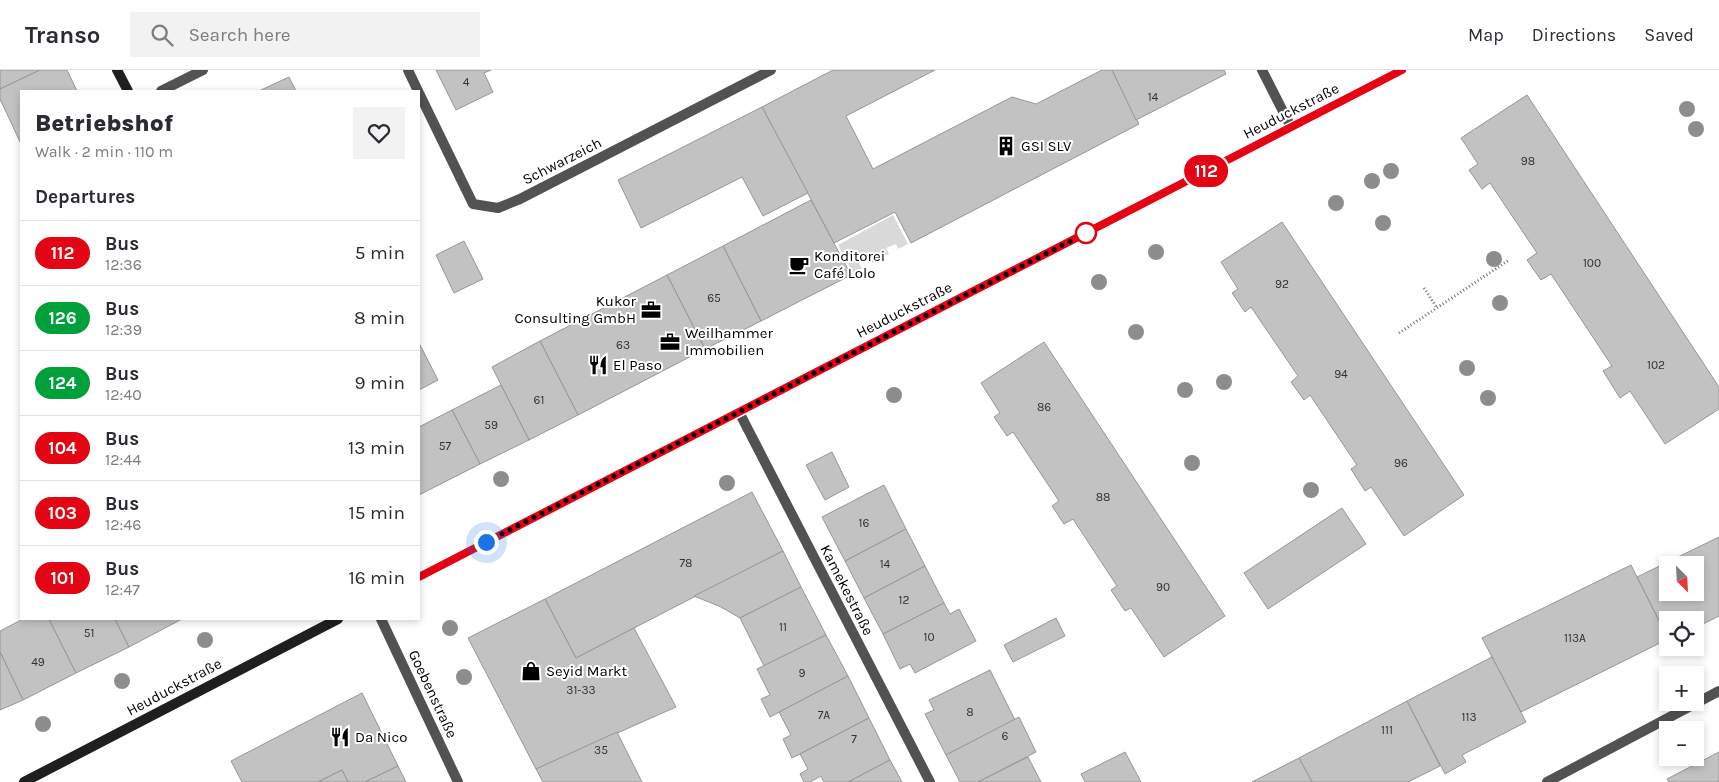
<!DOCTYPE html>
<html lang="en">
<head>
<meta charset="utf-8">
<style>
  :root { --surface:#fff; --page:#f2f2f3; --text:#2b2b33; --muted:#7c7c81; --line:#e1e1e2 }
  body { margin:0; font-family:Karla,sans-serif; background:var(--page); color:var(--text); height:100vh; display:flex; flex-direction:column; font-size:19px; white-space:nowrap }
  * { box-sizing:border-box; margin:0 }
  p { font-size:16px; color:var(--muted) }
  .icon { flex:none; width:28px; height:28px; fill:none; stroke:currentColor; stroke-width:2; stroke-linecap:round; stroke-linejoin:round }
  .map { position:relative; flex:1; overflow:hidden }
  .panel { position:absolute; left:20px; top:20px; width:400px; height:530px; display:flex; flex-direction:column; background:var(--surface); border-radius:0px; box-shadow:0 2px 8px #0003 }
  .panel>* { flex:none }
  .badge { padding:0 10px; border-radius:16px; font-size:18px; line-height:32px }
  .needle { width:32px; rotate:156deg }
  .buttons { position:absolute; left:1659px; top:486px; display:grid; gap:10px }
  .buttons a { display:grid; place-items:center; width:45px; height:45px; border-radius:0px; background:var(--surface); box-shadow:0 2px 8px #0003; font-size:25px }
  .you { position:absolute; width:25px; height:25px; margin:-12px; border:4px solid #fff; border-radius:50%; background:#1a73e8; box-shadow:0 0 0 8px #1a73e833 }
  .map>.badge { position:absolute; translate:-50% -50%; box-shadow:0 0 0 2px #fff }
  h2 { padding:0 15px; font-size:19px; line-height:45px }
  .round { display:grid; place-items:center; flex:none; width:52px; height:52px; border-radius:0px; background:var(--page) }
  .headline { display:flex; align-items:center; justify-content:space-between; height:85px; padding:0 15px }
  h1 { font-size:24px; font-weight:800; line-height:38px }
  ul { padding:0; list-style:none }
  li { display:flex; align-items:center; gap:15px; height:65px; padding:0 15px; border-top:1px solid var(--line) }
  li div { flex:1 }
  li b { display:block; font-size:19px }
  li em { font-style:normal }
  li .badge { min-width:55px; font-weight:700; text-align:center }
  header { display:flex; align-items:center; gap:30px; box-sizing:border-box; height:70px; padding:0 25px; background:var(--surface); border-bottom:1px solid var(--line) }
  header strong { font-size:24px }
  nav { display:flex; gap:28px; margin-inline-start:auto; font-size:18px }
  .search { width:350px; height:45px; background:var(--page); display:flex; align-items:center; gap:12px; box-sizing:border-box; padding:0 18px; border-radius:0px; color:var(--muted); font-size:19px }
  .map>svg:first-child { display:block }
</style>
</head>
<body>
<header>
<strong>Transo</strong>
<div class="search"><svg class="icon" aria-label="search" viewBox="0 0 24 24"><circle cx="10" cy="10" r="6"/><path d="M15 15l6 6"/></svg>Search here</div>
<nav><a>Map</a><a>Directions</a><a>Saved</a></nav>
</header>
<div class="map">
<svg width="1719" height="712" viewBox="0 0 1719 712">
  <rect width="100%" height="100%" fill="#fff"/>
  <path fill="#d9d9d9" d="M 893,145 L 908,174 L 898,179 L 896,174 L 886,178 L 889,184 L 872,193 L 869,188 L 859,193 L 862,199 L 853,203 L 838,175 Z"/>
  <g fill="#c2c2c2" stroke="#969696" fill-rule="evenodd">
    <path d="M 0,0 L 40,0 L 0,19 Z"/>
    <path d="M 40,0 L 67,0 L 77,21 L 21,21 L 21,74 L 0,29 L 0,19 Z"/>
    <path d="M 436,0 L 491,0 L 484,3 L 493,22 L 456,40 Z"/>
    <path d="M 833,0 L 935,0 L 846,46 L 873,99 L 1012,27 L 1036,34 L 1102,0 L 1112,0 L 1139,54 L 911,173 L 895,142 L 834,173 L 762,37 Z"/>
    <path d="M 1112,0 L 1224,0 L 1226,4 L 1136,50 Z"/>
    <path d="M 289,7 L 296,21 L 259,21 Z"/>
    <path d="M 1527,25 L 1719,317 L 1719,339 L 1665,374 L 1630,321 L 1620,328 L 1603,301 L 1612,296 L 1551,204 L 1541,210 L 1527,190 L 1537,183 L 1490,113 L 1482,119 L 1469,100 L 1478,94 L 1461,68 Z"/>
    <path d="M 762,37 L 808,123 L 763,146 L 742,107 L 641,158 L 618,110 Z"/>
    <path d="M 811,130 L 851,205 L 761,251 L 723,176 Z"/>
    <path d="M 1282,152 L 1464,425 L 1404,466 L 1371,417 L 1365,421 L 1351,399 L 1357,395 L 1310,325 L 1304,330 L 1291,312 L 1298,306 L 1251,237 L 1245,242 L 1232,223 L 1238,219 L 1221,192 Z"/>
    <path d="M 464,171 L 483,209 L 454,223 L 436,185 Z"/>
    <path d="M 723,176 L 761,251 L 705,279 L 667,205 Z"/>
    <path d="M 667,205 L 705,279 L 578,345 L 540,271 Z"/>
    <path d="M 540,271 L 578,345 L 529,370 L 492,297 Z"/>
    <path d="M 1044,272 L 1225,546 L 1164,587 L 1131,538 L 1125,541 L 1111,520 L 1117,516 L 1073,449 L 1064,454 L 1052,436 L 1059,431 L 1013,362 L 1007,366 L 994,347 L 1000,343 L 981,313 Z"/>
    <path d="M 419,273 L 438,310 L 419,320 Z"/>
    <path d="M 501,315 L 529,370 L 480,394 L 452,340 Z"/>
    <path d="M 452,340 L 480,394 L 419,425 L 419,357 Z"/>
    <path d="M 832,382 L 849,417 L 825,430 L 806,395 Z"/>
    <path d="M 884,415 L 906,459 L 845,491 L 822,447 Z"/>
    <path d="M 752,422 L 783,481 L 576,588 L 545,529 Z"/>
    <path d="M 1342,438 L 1366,474 L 1268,539 L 1244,503 Z"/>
    <path d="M 906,459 L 925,496 L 864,528 L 845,491 Z"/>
    <path d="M 1719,467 L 1719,546 L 1695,558 L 1695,550 L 1668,550 L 1668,568 L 1637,507 ZM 1668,495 L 1695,495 L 1695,522 L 1668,522 Z"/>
    <path d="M 783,481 L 801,517 L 740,548 L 721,537 L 694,526 Z"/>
    <path d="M 1631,495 L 1668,569 L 1521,642 L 1482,568 Z"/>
    <path d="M 925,496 L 944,533 L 883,564 L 864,528 Z"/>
    <path d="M 801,517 L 826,565 L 764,596 L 740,548 Z"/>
    <path d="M 545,529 L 576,588 L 634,558 L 676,637 L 536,699 L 468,568 Z"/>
    <path d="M 944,533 L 950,544 L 959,539 L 976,571 L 915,603 L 910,594 L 900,599 L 883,564 Z"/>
    <path d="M 1056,548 L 1065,566 L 1013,592 L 1004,575 Z"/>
    <path d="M 23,549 L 49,549 L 76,603 L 23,630 L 0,582 L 0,561 Z"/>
    <path d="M 49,549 L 115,549 L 129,577 L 76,603 Z"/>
    <path d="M 115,549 L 182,549 L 129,577 Z"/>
    <path d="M 826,565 L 848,606 L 770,647 L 761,629 L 770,625 L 757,599 Z"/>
    <path d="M 0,582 L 23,630 L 0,640 Z"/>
    <path d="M 1492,587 L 1526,652 L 1462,685 L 1466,692 L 1445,704 L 1407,631 Z"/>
    <path d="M 990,600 L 1015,650 L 946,685 L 925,644 L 934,640 L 929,630 Z"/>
    <path d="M 848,606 L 869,648 L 792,688 L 783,669 L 791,665 L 779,642 Z"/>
    <path d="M 362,623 L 398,696 L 365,712 L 348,712 L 342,700 L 318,712 L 242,712 L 231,691 Z"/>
    <path d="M 1407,631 L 1440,696 L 1408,712 L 1312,712 L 1299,688 Z"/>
    <path d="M 1019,647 L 1036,682 L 978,712 L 960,712 L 946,685 Z"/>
    <path d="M 869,648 L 890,690 L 848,712 L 824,712 L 821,706 L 810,712 L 804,712 L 800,704 L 808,699 L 800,684 Z"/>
    <path d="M 617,662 L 642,712 L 543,712 L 536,699 Z"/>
    <path d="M 1125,682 L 1141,712 L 1085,712 L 1081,704 Z"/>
    <path d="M 1719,682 L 1719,712 L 1669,712 L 1667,709 Z"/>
    <path d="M 1028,687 L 1041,712 L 978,712 Z"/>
    <path d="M 1299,688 L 1312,712 L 1252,712 Z"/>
    <path d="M 890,690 L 902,712 L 848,712 Z"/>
    <path d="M 398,696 L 406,712 L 365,712 Z"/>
    <path d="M 342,700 L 348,712 L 318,712 Z"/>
  </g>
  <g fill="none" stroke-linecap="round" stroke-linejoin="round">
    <g stroke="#747474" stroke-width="3" stroke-dasharray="1 2.5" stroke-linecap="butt">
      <path d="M 1424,218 L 1437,238"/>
      <path d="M 1399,263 L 1509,190"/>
    </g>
    <g stroke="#525252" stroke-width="10">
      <path d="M 408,0 L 418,21"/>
      <path d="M 1262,0 L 1291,57"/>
      <path d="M 161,21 L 203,0"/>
      <path d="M 419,23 L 473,134 L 498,138 L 520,129 L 771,0"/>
      <path d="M 739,342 L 930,712"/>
      <path d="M 381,549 L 458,712"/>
      <path d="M 1547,712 L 1719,621"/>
    </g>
    <g stroke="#1f1f1f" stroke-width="10">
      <path d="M 117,0 L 128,21"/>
      <path d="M 419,507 L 1402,0"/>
      <path d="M 24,712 L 338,549"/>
    </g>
  </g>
  <g fill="#8d8d8d">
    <circle cx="1687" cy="39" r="8"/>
    <circle cx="1696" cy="59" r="8"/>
    <circle cx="1391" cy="101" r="8"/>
    <circle cx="1372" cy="111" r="8"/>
    <circle cx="1336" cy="133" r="8"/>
    <circle cx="1383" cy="153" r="8"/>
    <circle cx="1156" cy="182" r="8"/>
    <circle cx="1494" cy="189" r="8"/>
    <circle cx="1099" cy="212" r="8"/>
    <circle cx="1500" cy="233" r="8"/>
    <circle cx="1136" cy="262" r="8"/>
    <circle cx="1467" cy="298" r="8"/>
    <circle cx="1224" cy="312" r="8"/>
    <circle cx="1185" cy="320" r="8"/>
    <circle cx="894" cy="325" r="8"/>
    <circle cx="1488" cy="328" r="8"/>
    <circle cx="1192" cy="393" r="8"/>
    <circle cx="501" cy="409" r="8"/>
    <circle cx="727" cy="413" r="8"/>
    <circle cx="1311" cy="420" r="8"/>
    <circle cx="450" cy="558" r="8"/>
    <circle cx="205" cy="570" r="8"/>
    <circle cx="464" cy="607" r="8"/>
    <circle cx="122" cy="611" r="8"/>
    <circle cx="43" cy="654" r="8"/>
  </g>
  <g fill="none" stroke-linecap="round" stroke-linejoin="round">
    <defs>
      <path id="line" d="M 419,507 L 1402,0"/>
    </defs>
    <use href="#line" stroke="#fff" stroke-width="11"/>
    <use href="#line" stroke="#e30513" stroke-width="8"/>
    <path stroke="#000" stroke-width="5" stroke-dasharray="0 9" d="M 486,472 L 1086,163"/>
  </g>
  <defs>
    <symbol id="building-bare" viewBox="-9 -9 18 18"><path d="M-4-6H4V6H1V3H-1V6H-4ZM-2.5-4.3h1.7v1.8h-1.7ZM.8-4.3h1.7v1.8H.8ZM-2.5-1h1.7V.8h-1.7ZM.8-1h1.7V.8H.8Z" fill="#000" stroke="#fff" stroke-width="2.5" paint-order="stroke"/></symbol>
    <symbol id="cafe-bare" viewBox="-9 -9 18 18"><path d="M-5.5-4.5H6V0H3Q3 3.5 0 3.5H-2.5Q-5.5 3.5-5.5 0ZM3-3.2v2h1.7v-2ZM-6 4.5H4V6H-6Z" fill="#000" stroke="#fff" stroke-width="2.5" paint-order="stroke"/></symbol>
    <symbol id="office-bare" viewBox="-9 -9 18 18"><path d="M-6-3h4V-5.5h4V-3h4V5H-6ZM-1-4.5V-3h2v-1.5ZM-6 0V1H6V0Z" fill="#000" stroke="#fff" stroke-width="2.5" paint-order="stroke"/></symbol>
    <symbol id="restaurant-bare" viewBox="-9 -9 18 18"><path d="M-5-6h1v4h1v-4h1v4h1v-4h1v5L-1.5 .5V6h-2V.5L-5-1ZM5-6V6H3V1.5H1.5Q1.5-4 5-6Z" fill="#000" stroke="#fff" stroke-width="2.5" paint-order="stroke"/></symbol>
    <symbol id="shop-bare" viewBox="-9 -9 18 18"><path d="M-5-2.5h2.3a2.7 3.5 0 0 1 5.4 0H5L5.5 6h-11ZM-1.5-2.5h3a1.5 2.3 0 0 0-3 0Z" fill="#000" stroke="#fff" stroke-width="2.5" paint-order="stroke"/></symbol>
  </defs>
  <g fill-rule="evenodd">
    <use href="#building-bare" x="992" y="62" width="28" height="28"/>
    <use href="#cafe-bare" x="785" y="181" width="28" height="28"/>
    <use href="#office-bare" x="637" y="226" width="28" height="28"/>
    <use href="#office-bare" x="656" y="258" width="28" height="28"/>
    <use href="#restaurant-bare" x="584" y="281" width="28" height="28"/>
    <use href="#shop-bare" x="517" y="587" width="28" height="28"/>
    <use href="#restaurant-bare" x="326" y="653" width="28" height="28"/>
  </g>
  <circle fill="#fff" stroke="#e30513" stroke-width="2.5" cx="1086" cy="163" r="10"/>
  <g text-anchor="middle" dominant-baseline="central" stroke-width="4" stroke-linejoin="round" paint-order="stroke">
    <g font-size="12" fill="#303030">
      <text x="466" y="12">4</text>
      <text x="1153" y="27">14</text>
      <text x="1528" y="91">98</text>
      <text x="1592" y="193">100</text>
      <text x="1282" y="214">92</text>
      <text x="714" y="228">65</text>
      <text x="623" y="275">63</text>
      <text x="1656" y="295">102</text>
      <text x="1341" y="304">94</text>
      <text x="539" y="330">61</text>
      <text x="1044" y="337">86</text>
      <text x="491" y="355">59</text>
      <text x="445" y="376">57</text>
      <text x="1401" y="393">96</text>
      <text x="1103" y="427">88</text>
      <text x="864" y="453">16</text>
      <text x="686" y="493">78</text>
      <text x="885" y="494">14</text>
      <text x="1163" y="517">90</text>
      <text x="904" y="530">12</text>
      <text x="783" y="557">11</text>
      <text x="89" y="563">51</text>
      <text x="929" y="567">10</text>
      <text x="1575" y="568">113A</text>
      <text x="38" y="592">49</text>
      <text x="802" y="603">9</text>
      <text x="581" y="620">31-33</text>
      <text x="970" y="642">8</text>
      <text x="824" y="645">7A</text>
      <text x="1469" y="647">113</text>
      <text x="1387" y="660">111</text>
      <text x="1005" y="666">6</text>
      <text x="854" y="669">7</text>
      <text x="601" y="680">35</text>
    </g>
    <g font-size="15" fill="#000" stroke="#fff">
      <text transform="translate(1291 41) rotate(-27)">Heuduckstraße</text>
      <text transform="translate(562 91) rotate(-27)">Schwarzeich</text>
      <text transform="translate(904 240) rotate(-27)">Heuduckstraße</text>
      <text transform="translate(847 520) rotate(63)">Kamekestraße</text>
      <text transform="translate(174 617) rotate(-28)">Heuduckstraße</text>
      <text transform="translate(433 624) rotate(65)">Goebenstraße</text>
    </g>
    <g font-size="15" fill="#000" stroke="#fff" text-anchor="start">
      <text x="1021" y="76">GSI SLV</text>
      <text x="814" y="186">Konditorei<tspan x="814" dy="17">Café Lolo</tspan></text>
      <text x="636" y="231" text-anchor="end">Kukor<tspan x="636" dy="17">Consulting GmbH</tspan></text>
      <text x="685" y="263">Weilhammer<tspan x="685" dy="17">Immobilien</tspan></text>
      <text x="613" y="295">El Paso</text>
      <text x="546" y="601">Seyid Markt</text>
      <text x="355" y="667">Da Nico</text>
    </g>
  </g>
</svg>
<div class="buttons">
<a><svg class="needle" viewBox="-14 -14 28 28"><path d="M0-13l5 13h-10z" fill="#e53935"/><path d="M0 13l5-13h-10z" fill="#7c7c81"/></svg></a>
<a><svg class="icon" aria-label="locate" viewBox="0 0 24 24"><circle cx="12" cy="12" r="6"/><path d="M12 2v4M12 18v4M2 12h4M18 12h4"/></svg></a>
<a>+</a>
<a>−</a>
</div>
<div class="you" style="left:486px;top:472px"></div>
<b class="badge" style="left:1206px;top:101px;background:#e30513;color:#fff">112</b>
<section class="panel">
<div class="headline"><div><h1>Betriebshof</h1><p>Walk · 2 min · 110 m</p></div><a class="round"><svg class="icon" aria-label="heart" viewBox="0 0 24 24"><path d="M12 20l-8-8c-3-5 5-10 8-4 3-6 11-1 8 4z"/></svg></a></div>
<h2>Departures</h2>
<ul>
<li><span class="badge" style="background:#e30513;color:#fff">112</span><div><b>Bus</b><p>12:36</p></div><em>5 min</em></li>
<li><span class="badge" style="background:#00a13a;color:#fff">126</span><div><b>Bus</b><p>12:39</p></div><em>8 min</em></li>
<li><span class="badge" style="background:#00a13a;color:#fff">124</span><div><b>Bus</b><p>12:40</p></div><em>9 min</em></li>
<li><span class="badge" style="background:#e30513;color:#fff">104</span><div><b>Bus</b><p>12:44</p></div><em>13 min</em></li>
<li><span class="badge" style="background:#e30513;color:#fff">103</span><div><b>Bus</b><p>12:46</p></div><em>15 min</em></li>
<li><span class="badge" style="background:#e30513;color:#fff">101</span><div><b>Bus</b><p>12:47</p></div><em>16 min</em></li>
</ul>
</section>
</div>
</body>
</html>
